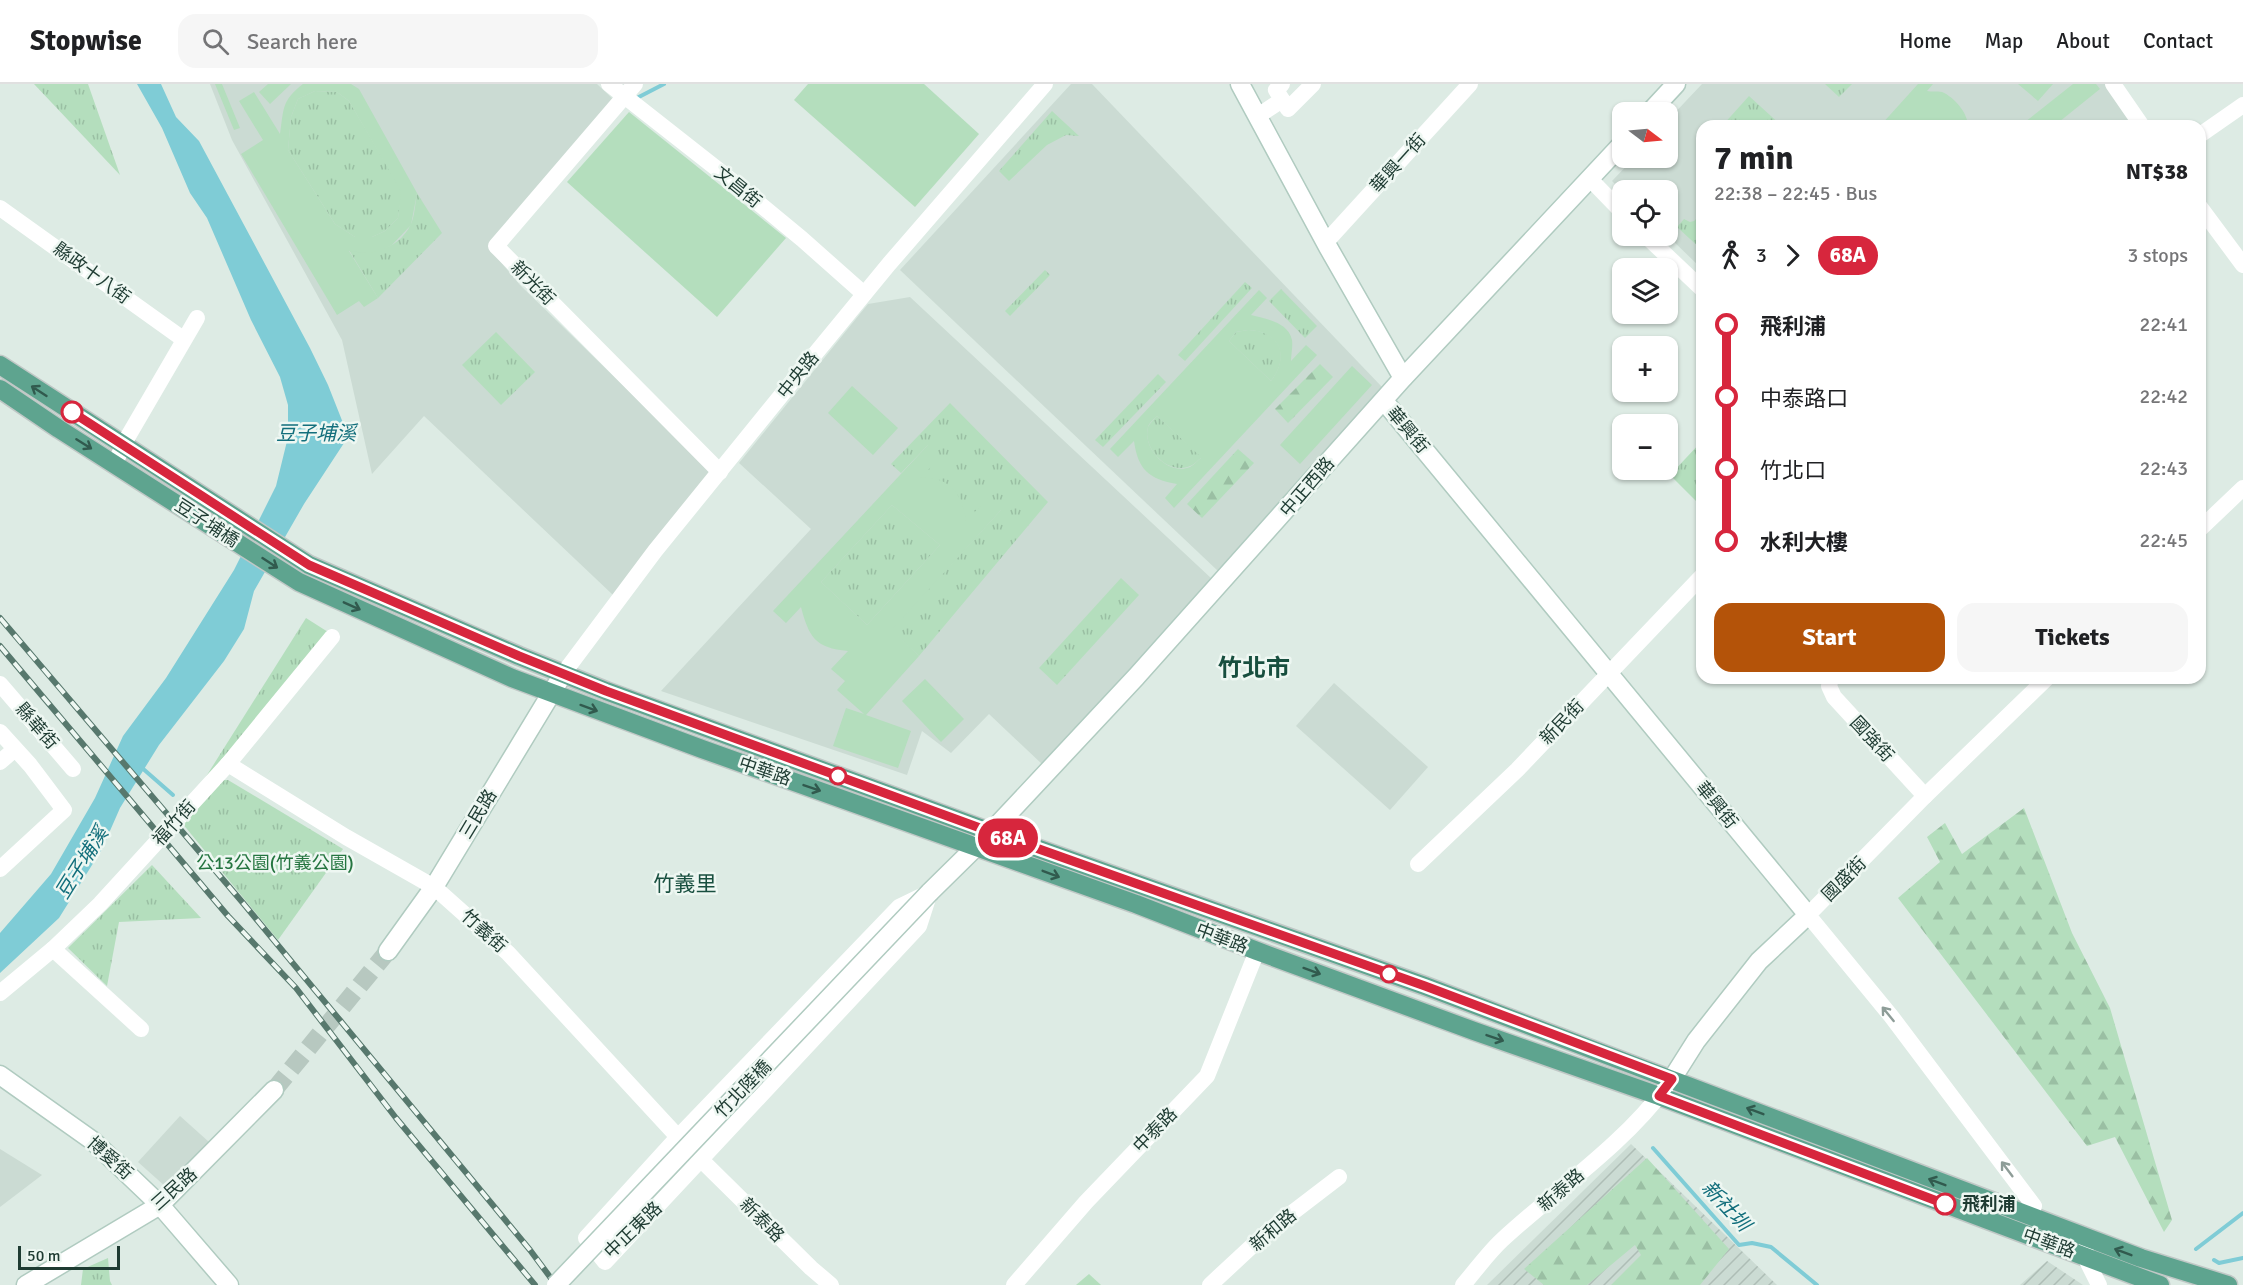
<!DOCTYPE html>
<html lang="en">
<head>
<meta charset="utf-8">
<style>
  :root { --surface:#fff; --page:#f6f6f6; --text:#202124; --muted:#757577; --line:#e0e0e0; --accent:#b45309 }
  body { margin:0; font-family:Signika,"Noto Sans TC",sans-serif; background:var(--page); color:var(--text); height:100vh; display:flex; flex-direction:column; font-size:22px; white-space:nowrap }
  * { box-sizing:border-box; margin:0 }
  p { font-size:20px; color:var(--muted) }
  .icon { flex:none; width:33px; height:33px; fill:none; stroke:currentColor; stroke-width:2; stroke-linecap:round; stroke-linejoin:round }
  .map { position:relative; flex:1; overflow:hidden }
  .side { position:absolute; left:1696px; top:36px; width:510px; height:564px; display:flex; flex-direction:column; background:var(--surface); border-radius:18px; box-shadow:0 2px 4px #0004 }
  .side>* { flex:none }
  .badge { padding:0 12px; border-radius:20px; font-size:21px; line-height:39px }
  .needle { width:39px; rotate:106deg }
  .fabs { position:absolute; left:1612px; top:18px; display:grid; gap:12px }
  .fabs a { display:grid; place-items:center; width:66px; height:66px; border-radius:12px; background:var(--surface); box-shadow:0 2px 4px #0004; font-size:30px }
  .scale { position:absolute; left:18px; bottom:15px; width:102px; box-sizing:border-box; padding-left:6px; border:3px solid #1e3b32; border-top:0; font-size:16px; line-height:21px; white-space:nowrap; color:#1e3b32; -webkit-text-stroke:4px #eef7f2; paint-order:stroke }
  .map>.badge { position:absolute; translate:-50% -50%; box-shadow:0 0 0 3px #fff }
  .legs { display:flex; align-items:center; gap:9px; height:66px; padding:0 18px; font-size:20px }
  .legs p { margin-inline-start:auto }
  .head { display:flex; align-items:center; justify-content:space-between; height:102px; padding:0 18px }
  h1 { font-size:33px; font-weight:700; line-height:45px }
  .cta { display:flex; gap:12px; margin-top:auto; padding:12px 18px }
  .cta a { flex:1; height:69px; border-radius:18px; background:var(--accent); color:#fff; font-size:24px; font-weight:700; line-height:69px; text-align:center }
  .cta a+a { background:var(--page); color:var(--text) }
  ul { padding:0 18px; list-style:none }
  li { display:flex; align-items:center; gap:21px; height:72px; font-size:22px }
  li i { display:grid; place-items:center; width:9px; height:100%; margin:0 8px; background:currentColor }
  li i::after { content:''; width:15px; height:15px; margin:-8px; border:4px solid; border-radius:50%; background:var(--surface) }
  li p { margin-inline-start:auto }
  li:first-child i { background:linear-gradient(#0000 50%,currentColor 0) }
  li:last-child i { background:linear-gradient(currentColor 50%,#0000 0) }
  header { display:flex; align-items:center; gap:36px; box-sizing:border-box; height:84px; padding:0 30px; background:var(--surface); border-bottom:2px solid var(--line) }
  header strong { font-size:28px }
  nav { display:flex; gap:33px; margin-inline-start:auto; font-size:21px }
  .search { width:420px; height:54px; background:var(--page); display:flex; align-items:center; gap:15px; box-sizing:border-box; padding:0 21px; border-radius:18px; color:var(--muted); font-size:22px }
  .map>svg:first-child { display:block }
</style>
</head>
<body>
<header>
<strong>Stopwise</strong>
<div class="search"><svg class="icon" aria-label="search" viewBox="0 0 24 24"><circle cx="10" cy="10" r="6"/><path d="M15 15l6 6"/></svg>Search here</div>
<nav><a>Home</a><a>Map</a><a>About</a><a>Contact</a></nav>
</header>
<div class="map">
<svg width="2243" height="1201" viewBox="0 0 2243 1201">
  <defs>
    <pattern id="industrial-furrows" width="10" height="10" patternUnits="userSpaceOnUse" patternTransform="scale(1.5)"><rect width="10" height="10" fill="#cbdbd3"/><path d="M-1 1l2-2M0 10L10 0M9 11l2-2" fill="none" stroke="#aebdb6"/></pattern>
    <pattern id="grass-tufts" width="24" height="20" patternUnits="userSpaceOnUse" patternTransform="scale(1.5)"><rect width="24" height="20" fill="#b4debd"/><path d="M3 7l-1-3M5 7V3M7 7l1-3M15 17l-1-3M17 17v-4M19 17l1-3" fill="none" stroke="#9abfa3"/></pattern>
    <pattern id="forest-firs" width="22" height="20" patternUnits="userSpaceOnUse" patternTransform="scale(1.5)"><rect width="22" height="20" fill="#b4debd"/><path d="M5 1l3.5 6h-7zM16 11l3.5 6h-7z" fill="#9abfa3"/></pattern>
  </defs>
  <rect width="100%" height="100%" fill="#ddebe4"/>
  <g fill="#cbdbd3">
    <path d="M 210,0 L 597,0 L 614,16 L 489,164 L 520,201 L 713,389 L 613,511 L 424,332 L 372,390 L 342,256 L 232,56 Z"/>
    <path d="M 1071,0 L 1092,0 L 1382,303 L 1218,487 L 900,186 Z"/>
    <path d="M 1702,0 L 2109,0 L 2139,42 L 1702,42 L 1702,185 L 1668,152 L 1668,106 L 1623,108 L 1612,97 L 1634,74 L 1668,74 L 1668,36 Z"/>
    <path d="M 910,213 L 1212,495 L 1043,681 L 989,630 L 951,669 L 922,647 L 907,691 L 661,607 L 811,445 L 739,379 L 868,220 Z"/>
    <path d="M 1334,599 L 1428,683 L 1390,726 L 1296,642 Z"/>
    <path d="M 180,1032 L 209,1058 L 166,1103 L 138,1078 Z"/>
    <path d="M 0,1065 L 42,1091 L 0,1123 Z"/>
  </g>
  <g fill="url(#industrial-furrows)">
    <path d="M 1631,1060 L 1777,1201 L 1487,1201 Z"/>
    <path d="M 2047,1177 L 2083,1201 L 2020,1201 Z"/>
  </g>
  <g fill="url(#grass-tufts)">
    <path d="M 34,0 L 88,0 L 120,91 Z"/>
    <path d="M 1825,0 L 1852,0 L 1839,13 Z"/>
    <path d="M 315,7 L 337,8 L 349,17 L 402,107 L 398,134 L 385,147 L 372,153 L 355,153 L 335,140 L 288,66 L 291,33 L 298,15 Z"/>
    <path d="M 1749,12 L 1782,42 L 1722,42 Z"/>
    <path d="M 1052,27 L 1079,52 L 1066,51 L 1047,61 L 1009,97 L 999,87 Z"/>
    <path d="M 417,109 L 442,149 L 378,214 L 349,166 C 373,170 397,166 410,142 C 415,133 415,119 417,109 Z"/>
    <path d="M 1702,115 L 1702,166 L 1677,143 L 1684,135 L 1690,138 L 1694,137 L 1700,131 L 1696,122 Z"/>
    <path d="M 1045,186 L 1050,191 L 1010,232 L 1005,227 Z"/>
    <path d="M 1245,198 L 1252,204 L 1185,277 L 1178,271 Z"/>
    <path d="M 1281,205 L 1317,242 L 1305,254 L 1269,217 Z"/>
    <path d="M 1248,246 C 1281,247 1290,272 1271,297 L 1229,257 L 1236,248 Z"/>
    <path d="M 496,248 L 535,288 L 501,321 L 462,281 Z"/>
    <path d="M 1158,290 L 1166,298 L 1103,363 L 1095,356 Z"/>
    <path d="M 950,319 L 1048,418 L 919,572 L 891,546 L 1001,426 L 966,438 L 919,394 L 928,361 L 901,389 L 891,380 Z"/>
    <path d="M 1157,332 L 1202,373 C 1198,376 1194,381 1190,382 C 1168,392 1142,364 1148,343 C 1150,339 1154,335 1157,332 Z"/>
    <path d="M 1702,357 L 1702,423 L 1670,391 Z"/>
    <path d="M 892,421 L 940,461 L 867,541 L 821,498 Z"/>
    <path d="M 1121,494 L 1139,511 L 1057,601 L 1039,584 Z"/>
    <path d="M 306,534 L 328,548 L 195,710 Z"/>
    <path d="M 217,696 L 228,696 L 343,765 L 278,856 L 182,739 Z"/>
    <path d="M 152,781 L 201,834 L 119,838 L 107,902 L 68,864 Z"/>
    <path d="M 108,1174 L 110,1197 L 112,1201 L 81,1201 L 83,1185 Z"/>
    <path d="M 1089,1190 L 1101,1201 L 1076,1201 Z"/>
  </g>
  <g fill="url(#forest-firs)">
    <path d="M 1320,280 L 1333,293 L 1288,339 L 1275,325 Z"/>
    <path d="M 1238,365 L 1254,379 L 1202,434 L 1187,420 Z"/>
    <path d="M 2024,724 L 2072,849 L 2110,924 L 2172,1136 L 2164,1148 L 2115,1053 L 2087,1062 L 1898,814 L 1940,778 L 1927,753 L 1945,739 L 1962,770 Z"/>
    <path d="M 1647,1074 L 1729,1165 L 1700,1201 L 1611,1201 L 1641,1171 L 1635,1161 L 1587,1201 L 1544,1201 L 1524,1185 Z"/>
  </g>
  <g fill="#b4debd" fill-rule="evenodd">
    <path d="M 215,0 L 222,0 L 240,44 L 234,46 Z"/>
    <path d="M 268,0 L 291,0 L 270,20 L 259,8 Z"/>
    <path d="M 303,0 L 351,0 L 359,5 L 417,109 L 411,141 L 392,161 L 381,167 L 366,169 L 349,167 L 378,214 L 364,223 L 359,217 L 337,231 L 241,70 L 263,56 L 239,17 L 254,8 L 280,50 C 284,25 281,17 303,0 ZM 315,7 L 337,8 L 349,17 L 401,107 L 398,134 L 385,147 L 372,153 L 355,153 L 335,140 L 288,66 L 291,33 L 298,15 Z"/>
    <path d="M 808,0 L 924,0 L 979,50 L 915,123 L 794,16 Z"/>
    <path d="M 1918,0 L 1933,0 L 1927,7 C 1931,8 1937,7 1942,8 C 1954,13 1968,29 1968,42 L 1880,42 Z"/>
    <path d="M 2018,0 L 2053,0 L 2038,17 Z"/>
    <path d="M 2073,0 L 2096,0 L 2100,5 L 2054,42 L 2028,42 L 2025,38 Z"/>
    <path d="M 629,28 L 786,154 L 717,233 L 567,98 Z"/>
    <path d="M 1259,206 L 1267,214 L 1251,231 C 1266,235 1288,238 1292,256 C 1293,262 1291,271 1291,277 L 1306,261 L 1317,271 L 1174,424 L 1165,414 L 1177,400 C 1149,395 1138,386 1134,357 L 1118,373 L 1110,365 ZM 1248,246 C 1280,247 1290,272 1271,297 L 1229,257 L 1236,248 ZM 1157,332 L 1201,373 L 1201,374 C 1198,376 1194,381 1190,383 C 1168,392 1142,364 1148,343 C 1149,339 1154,335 1157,332 Z"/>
    <path d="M 1352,282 L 1372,301 L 1300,380 L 1280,361 Z"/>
    <path d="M 852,302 L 898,344 L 873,371 L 828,329 Z"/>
    <path d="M 928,361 L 941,373 L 920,394 C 949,392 963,410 966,437 L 988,414 L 1001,426 L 892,546 L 919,572 L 866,631 L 911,647 L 898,684 L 833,662 L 846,624 L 864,630 L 837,606 L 845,597 L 831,585 L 848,567 C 815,564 809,553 801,523 L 786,539 L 773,527 ZM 892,421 L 940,461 L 867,541 L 821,498 Z"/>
    <path d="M 925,595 L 964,635 L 941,658 L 902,617 Z"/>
  </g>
  <path fill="#7fccd6" d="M 137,0 L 161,0 L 176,33 L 199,57 L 310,264 L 328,301 L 345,344 L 344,359 L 304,420 L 254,507 L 244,545 L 224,577 L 159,661 L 120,724 L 102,765 L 59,834 L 0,889 L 0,849 L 51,790 L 95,714 L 123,652 L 166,594 L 234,486 L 276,402 L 288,353 L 288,321 L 280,293 L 251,236 L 207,134 L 190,109 L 162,44 Z"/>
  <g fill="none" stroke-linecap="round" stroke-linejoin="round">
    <g stroke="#7fccd6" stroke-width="4">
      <path d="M 635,15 L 664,0"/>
      <path d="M 141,683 L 173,711"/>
      <path d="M 1653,1064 L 1739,1161 L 1752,1159 L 1771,1163 L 1817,1201"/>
      <path d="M 2196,1165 L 2243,1129"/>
      <path d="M 2214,1176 L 2219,1179 L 2243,1174"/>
    </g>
    <path stroke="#b7c8c0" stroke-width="18" stroke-dasharray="18 9" stroke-linecap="butt" d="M 274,1006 L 388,867"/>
    <defs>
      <g id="secondary">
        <path d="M 1240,0 L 1328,163 L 1403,294"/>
        <path d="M 1650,28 L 1676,0"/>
        <path d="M 1384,317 L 1808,831 L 1759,877 L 1696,957 L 1672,995"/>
        <path d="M 930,808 L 991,748 L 1136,593 L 1403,294 L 1623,59"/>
        <path d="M 388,867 L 434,803 L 563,590"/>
        <path d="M 0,991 L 93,1057 L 160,1121 L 229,1201"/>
        <path d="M 26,1201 L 160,1121 L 274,1006"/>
      </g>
      <g id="primary">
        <path d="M 0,281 L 309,481 L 519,572 L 606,607 L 991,748 L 1425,902 L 2141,1174 L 2228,1201"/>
        <path d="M 0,305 L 59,345 L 299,498 L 512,594 L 702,665 L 1136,820 L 1257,867 L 1474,947 L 1659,1012 L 2160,1201"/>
      </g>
    </defs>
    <use href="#secondary" stroke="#b0cbc0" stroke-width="21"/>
    <use href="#primary" stroke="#c0c8c6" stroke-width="21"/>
    <g stroke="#fff" stroke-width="16">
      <path d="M 609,0 L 721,88 L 802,155 L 864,210"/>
      <path d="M 635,0 L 496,162 L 720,388"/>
      <path d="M 1282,0 L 1276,6 L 1288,25 L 1313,0"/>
      <path d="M 2113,0 L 2142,42"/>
      <path d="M 1258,32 L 1282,16"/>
      <path d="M 2200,51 L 2243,21"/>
      <path d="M 1590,95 L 1623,129"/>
      <path d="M 2200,123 L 2243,181"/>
      <path d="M 0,124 L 183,255"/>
      <path d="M 1646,152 L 1702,205"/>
      <path d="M 1326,158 L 1470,0"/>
      <path d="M 115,380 L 123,361 L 197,234"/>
      <path d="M 2200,445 L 2243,404"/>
      <path d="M 563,590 L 655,467 L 792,298 L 889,180 L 1045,0"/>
      <path d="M 1831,594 L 1829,602 L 1834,613 L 1925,712"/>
      <path d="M 0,600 L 73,685"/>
      <path d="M 0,648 L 30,681 L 64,726 L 0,785"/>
      <path d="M 0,678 L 15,665"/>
      <path d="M 228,680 L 346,753 L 434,803 L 508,869 L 678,1053 L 811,1184 L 831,1201"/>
      <path d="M 1418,780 L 1517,686 L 1702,492"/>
      <path d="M 930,808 L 919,842 L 605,1178 L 586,1154 L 678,1053 L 899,823 Z"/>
      <path d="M 53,865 L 141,945"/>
      <path d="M 0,909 L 53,865 L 100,820 L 228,680 L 332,553"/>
      <path d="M 2031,1133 L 2034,1122 L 1891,932 L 1808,831 L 1925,712 L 2047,594"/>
      <path d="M 2089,1155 L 2084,1171 L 2099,1201"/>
      <path d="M 1014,1201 L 1086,1118 L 1207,992 L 1257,867"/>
      <path d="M 1210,1201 L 1266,1149 L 1339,1093"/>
      <path d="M 1463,1201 C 1476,1186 1488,1169 1502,1156 C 1556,1106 1622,1062 1666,1003"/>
    </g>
    <use href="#secondary" stroke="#fff" stroke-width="18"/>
    <use href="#primary" stroke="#5ea48f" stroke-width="18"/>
    <defs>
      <g id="rail">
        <path d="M 0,534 L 243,819 L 530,1166 L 556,1201"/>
        <path d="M 0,562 L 228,832 L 296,904 L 396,1034 L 535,1201"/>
      </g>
    </defs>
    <use href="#rail" stroke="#57786d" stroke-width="6"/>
    <use href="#rail" stroke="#eef7f2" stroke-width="4" stroke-dasharray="11" stroke-linecap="butt"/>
    <defs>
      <path id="secondary-bridge" d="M 556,1201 L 930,808"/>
    </defs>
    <use href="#secondary-bridge" stroke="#b0cbc0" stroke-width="21" stroke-linecap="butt"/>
    <use href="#secondary-bridge" stroke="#fff" stroke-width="18"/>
  </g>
  <defs><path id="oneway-shaft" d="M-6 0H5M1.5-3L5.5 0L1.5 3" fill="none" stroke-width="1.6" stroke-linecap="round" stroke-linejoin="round" transform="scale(1.5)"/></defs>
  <g stroke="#315a4e">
    <use href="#oneway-shaft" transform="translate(39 307) rotate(-147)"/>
    <use href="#oneway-shaft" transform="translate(84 360) rotate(32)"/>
    <use href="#oneway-shaft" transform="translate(270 479) rotate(33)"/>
    <use href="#oneway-shaft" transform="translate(352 522) rotate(24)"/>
    <use href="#oneway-shaft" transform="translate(589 624) rotate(20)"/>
    <use href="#oneway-shaft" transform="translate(812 704) rotate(19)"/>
    <use href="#oneway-shaft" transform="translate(1051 790) rotate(21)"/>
    <use href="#oneway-shaft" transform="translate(1312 887) rotate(20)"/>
    <use href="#oneway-shaft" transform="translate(1495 954) rotate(19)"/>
    <use href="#oneway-shaft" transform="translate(1755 1027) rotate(-159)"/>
    <use href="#oneway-shaft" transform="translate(1937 1098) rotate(-159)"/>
    <use href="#oneway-shaft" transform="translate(2123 1168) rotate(-159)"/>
  </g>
  <g stroke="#8e9d98">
    <use href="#oneway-shaft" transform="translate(1888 930) rotate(-129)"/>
    <use href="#oneway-shaft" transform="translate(2007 1085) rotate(-127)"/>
  </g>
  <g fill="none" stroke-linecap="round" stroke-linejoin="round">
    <defs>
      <path id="line-1" d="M 72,328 L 309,481 L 519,572 L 606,607 L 991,748 L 1425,902 L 1672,995 L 1659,1012 L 1945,1120"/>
    </defs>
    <use href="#line-1" stroke="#fff" stroke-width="14"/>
    <use href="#line-1" stroke="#d7263d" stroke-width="9"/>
  </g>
  <g fill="#fff" stroke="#d7263d" stroke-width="3">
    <circle cx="72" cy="328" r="10"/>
    <circle cx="838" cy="692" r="8"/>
    <circle cx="1389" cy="890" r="8"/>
    <circle cx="1945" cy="1120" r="10"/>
  </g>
  <g text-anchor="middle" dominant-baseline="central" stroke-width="5" stroke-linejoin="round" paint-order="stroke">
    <g font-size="18" fill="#1e3b32" stroke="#eef7f2">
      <text transform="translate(1398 79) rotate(-48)">華興一街</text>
      <text transform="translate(738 103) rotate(39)">文昌街</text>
      <text transform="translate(92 189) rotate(36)">縣政十八街</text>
      <text transform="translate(533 199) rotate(45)">新光街</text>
      <text transform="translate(798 291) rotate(-51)">中央路</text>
      <text transform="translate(1408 346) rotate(50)">華興街</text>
      <text transform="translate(1307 403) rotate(-49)">中正西路</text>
      <text transform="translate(207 439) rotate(33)">豆子埔橋</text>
      <text transform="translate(1562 638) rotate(-46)">新民街</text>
      <text transform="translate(37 642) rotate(49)">縣華街</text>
      <text transform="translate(1872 655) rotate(47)">國強街</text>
      <text transform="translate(765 687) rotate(19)">中華路</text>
      <text transform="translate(1717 721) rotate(51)">華興街</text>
      <text transform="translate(478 730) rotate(-59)">三民路</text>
      <text transform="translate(174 739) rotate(-48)">福竹街</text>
      <text transform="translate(1844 795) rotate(-45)">國盛街</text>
      <text transform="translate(484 847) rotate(42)">竹義街</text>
      <text transform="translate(1222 854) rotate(21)">中華路</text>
      <text transform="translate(743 1005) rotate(-46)">竹北陸橋</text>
      <text transform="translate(1155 1046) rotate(-46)">中泰路</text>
      <text transform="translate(110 1074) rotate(42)">博愛街</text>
      <text transform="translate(174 1105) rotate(-42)">三民路</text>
      <text transform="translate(1561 1106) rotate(-41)">新泰路</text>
      <text transform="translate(762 1136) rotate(45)">新泰路</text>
      <text transform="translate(633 1146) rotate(-44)">中正東路</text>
      <text transform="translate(1273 1146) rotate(-40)">新和路</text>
      <text transform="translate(2049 1159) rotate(20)">中華路</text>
    </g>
    <g font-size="18" fill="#257540" stroke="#eef7f2">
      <text x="275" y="779">公13公園(竹義公園)</text>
    </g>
    <g font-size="18" font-weight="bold" fill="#1e3b32" stroke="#eef7f2" text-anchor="start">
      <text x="1962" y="1120">飛利浦</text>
    </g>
    <g font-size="20" font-style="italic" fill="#136f7c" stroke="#eef7f2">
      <text x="316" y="349">豆子埔溪</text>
      <text transform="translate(82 779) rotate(-58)">豆子埔溪</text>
      <text transform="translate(1726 1122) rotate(47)">新社圳</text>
    </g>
    <g font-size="21" fill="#184f3f" stroke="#eef7f2">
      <text x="685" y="800">竹義里</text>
    </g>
    <g font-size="24" font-weight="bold" fill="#184f3f" stroke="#eef7f2">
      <text x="1254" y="584">竹北市</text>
    </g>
  </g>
</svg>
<div class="fabs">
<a><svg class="needle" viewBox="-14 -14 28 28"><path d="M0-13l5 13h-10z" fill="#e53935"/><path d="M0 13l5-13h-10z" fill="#757577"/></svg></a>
<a><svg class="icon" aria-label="locate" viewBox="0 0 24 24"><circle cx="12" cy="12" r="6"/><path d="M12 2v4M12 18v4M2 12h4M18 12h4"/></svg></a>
<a><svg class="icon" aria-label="layers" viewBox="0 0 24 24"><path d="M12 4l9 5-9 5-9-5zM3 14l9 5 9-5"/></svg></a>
<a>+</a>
<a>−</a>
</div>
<div class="scale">50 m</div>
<b class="badge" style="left:1008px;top:754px;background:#d7263d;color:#fff">68A</b>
<section class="side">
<div class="head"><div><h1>7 min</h1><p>22:38 – 22:45 · Bus</p></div><b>NT$38</b></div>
<div class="legs"><svg class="icon" aria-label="walk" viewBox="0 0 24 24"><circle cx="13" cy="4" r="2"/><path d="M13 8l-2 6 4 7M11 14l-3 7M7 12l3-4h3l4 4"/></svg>3<svg class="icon" aria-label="forward" viewBox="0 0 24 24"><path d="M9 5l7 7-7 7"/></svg><b class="badge" style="background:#d7263d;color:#fff">68A</b><p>3 stops</p></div>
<ul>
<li><i style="color:#d7263d"></i><b>飛利浦</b><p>22:41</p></li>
<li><i style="color:#d7263d"></i><span>中泰路口</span><p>22:42</p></li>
<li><i style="color:#d7263d"></i><span>竹北口</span><p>22:43</p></li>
<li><i style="color:#d7263d"></i><b>水利大樓</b><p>22:45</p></li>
</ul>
<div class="cta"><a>Start</a><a>Tickets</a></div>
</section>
</div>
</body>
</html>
